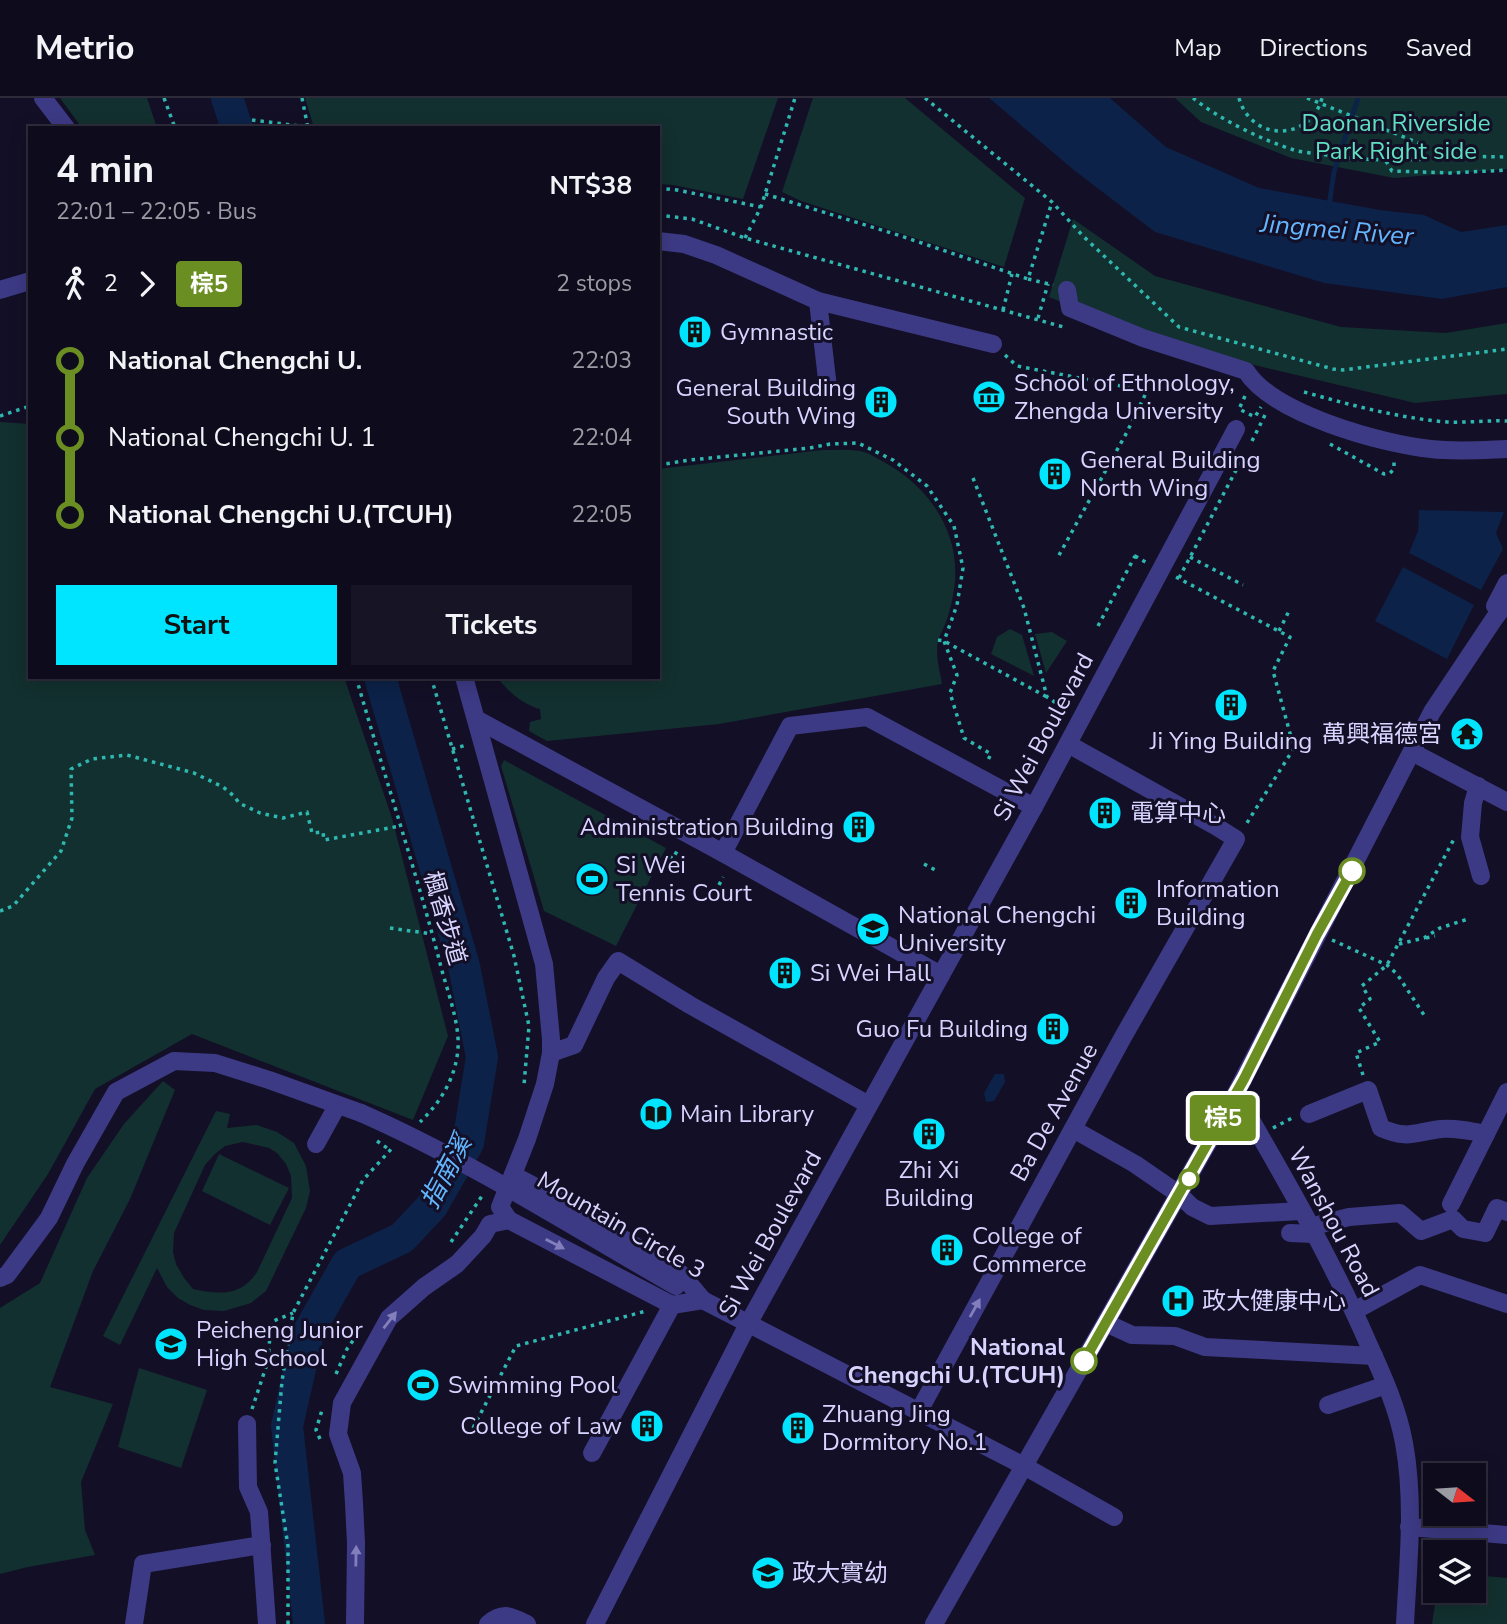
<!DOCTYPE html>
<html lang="en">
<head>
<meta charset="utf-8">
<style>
  :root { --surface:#0e0b1c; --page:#171425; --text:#f1f3f6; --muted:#9b9ba3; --line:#2e2b3b; --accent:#00e5ff }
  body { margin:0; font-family:"Nunito Sans","Noto Sans TC",sans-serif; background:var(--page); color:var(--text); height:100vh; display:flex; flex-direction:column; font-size:26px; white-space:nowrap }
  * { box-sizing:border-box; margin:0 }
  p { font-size:23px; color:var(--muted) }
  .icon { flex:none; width:38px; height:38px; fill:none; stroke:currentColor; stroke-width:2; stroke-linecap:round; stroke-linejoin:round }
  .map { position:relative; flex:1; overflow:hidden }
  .details { position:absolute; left:28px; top:28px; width:632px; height:553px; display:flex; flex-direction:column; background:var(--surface); border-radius:0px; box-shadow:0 4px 18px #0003,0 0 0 2px var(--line) }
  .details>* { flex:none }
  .badge { padding:0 14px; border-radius:5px; font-size:24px; line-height:46px }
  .needle { width:46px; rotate:107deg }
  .tools { position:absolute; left:1423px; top:1365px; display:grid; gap:14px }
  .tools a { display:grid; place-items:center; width:63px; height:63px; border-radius:0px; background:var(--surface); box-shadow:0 4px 18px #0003,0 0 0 2px var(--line); font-size:35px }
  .map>.badge { position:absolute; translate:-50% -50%; box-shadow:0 0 0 4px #fff }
  .legs { display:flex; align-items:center; gap:10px; height:77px; padding:0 28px; font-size:23px }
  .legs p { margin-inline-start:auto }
  .headline { display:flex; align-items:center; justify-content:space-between; height:119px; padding:0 28px }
  h1 { font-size:38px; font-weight:700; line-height:52px }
  .cta { display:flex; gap:14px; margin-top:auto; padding:14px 28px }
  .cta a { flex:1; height:80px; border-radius:0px; background:var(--accent); color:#111; font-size:28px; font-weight:700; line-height:80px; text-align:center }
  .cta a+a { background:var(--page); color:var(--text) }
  ul { padding:0 28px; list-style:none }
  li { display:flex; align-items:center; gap:24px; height:77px; font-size:26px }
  li i { display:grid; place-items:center; width:10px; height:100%; margin:0 9px; background:currentColor }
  li i::after { content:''; width:18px; height:18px; margin:-9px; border:5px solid; border-radius:50%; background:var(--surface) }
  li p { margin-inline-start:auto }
  li:first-child i { background:linear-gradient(#0000 50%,currentColor 0) }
  li:last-child i { background:linear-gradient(currentColor 50%,#0000 0) }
  header { display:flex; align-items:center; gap:42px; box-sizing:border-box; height:98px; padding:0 35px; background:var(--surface); border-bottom:2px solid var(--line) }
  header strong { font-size:33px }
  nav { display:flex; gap:38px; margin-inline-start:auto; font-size:24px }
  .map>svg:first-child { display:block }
</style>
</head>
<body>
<header>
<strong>Metrio</strong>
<nav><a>Map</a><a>Directions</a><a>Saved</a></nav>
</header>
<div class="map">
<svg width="1507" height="1526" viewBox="0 0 1507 1526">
  <rect width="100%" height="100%" fill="#130f26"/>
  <g fill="#12302f" fill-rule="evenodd">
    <path d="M 60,0 L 147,0 L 157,30 L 82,30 Z"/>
    <path d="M 305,0 L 778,0 L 743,101 L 673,87 L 658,86 L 658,30 L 314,30 Z"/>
    <path d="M 813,0 L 905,0 L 1025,100 L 1004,169 L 801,103 L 782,94 Z"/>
    <path d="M 1175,0 L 1507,0 L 1507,71 L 1394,80 L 1291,60 L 1201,24 Z"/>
    <path d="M 1073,121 L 1155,178 L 1341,229 L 1446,235 L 1507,225 L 1507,296 L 1415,305 L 1250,266 L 1144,237 L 1049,199 Z"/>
    <path d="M 0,324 L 30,326 L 30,579 L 344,579 L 392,720 L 448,938 L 413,1022 L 192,936 L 95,991 L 48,1076 L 0,1147 Z"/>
    <path d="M 822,352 C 834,352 848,351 860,353 C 870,355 880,362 889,367 C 933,393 962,439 954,492 C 952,504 949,518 944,529 C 942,534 939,538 938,543 C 935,558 940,572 942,586 L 719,626 L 547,643 L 529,633 L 530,624 L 541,621 L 540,611 C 523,606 508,594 497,579 L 658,579 L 658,371 Z"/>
    <path d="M 1010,531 L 1022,537 L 1034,578 L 991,556 L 997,539 Z"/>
    <path d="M 1052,534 L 1067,543 L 1046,575 L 1035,536 Z"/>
    <path d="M 504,662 L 666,750 L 616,848 L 544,813 L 501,668 Z"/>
    <path d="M 163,983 L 175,992 L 130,1101 L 93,1173 L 50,1289 L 113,1306 L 81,1384 L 85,1432 L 95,1457 L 28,1469 L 0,1476 L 0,1210 L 40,1185 L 87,1080 L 124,1026 Z"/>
    <path d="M 216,1013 L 230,1016 L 227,1030 L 257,1027 L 277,1034 L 294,1045 L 306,1068 L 310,1093 L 306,1110 L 266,1193 L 251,1205 L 224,1213 L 204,1212 L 190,1207 L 178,1200 L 167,1189 L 157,1170 L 120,1247 L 103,1238 ZM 243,1044 L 269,1050 L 277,1055 L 286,1066 L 291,1078 L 292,1100 L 257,1174 C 241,1198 220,1197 193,1191 L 184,1180 L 176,1166 L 173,1154 L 174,1135 L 205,1067 L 215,1056 L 225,1048 Z"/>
    <path d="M 219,1056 L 289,1090 L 270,1127 L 202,1093 Z"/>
    <path d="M 139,1270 L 207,1292 L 181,1370 L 118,1349 Z"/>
    <path d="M 1474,1477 L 1507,1480 L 1507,1526 L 1432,1526 L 1437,1493 L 1474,1493 Z"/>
  </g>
  <g fill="#0c2248">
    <path d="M 989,0 L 1110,0 L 1166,49 L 1259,90 L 1380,112 L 1424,117 L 1461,134 L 1507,127 L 1507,189 L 1442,201 L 1324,185 L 1155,134 L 1075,73 Z"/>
    <path d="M 1419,412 L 1504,414 L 1496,435 L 1503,451 L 1481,492 L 1409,455 L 1418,433 Z"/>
    <path d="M 1403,469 L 1474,507 L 1447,561 L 1375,523 Z"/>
    <path d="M 995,976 L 1004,976 L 1005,984 L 994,1003 L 986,1004 L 984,995 Z"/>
  </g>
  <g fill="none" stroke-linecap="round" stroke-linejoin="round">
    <path stroke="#0c2248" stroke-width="5" d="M 1329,108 L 1334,74 L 1358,0"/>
    <g stroke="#0c2248" stroke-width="32">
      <path d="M 227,0 L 237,30"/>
      <path d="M 309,1526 L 287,1328 L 308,1235 L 347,1166 L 402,1140 L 432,1108 L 468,1045 L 482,959 L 464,868 L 380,579"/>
    </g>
    <g stroke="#2fb8b0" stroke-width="3.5" stroke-dasharray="3.5 5" stroke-linecap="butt">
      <path d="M 164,0 L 175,30"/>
      <path d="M 302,0 L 308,30"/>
      <path d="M 925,0 L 1052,104 L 1083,138 L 1179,229 L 1333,271 L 1343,272 L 1507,251"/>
      <path d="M 1193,0 C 1219,21 1262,42 1294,52 C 1304,55 1316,55 1327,57 C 1368,63 1409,64 1451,58"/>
      <path d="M 1239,0 C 1251,44 1310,44 1322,0"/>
      <path d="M 1307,0 L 1451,58 L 1507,59"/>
      <path d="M 252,22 L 308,29"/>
      <path d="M 1386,63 L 1392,73 L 1452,75 L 1507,72"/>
      <path d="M 658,90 L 677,92 L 761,109"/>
      <path d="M 765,96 L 901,138 L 1028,181 L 1052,104"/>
      <path d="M 658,117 L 692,121 L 745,140 L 1067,230"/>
      <path d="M 745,140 L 761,109 L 795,0"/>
      <path d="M 1028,181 L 1053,187"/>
      <path d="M 1003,212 L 1012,176"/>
      <path d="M 1038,220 L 1048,186"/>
      <path d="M 1005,257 L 1017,268 L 1147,293 L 1127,334 L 1058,459"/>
      <path d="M 1304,294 C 1351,307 1398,320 1447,324 C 1467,325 1487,322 1507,323"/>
      <path d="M 1245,298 L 1239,311 L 1255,319 L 1261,309"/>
      <path d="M 0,318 L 30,308"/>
      <path d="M 1252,343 L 1266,315"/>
      <path d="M 1330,346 L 1384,376 L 1390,375 L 1394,371 L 1394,362"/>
      <path d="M 1182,361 L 1199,370"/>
      <path d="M 658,367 L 690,362 L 810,350 L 830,346 L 858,345 L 893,362 L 927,388 L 954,428 L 963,470 L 957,507 L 944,543 L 957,577 L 950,595 L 964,640 L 991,656 L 987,664"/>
      <path d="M 973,380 L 1024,510 L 1047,599 L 1056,605 L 1068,611"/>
      <path d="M 1135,458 L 1147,465"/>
      <path d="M 1190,459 L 1243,487"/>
      <path d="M 1176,479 L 1290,539 L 1273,573 L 1294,650 L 1245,728"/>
      <path d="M 1179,480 L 1243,359"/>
      <path d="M 1098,528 L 1135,458 L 1130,456"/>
      <path d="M 1279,533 L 1290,511"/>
      <path d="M 938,542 L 944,543 L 1047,599"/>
      <path d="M 356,579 C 383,673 414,767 439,861 C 445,887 460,924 458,950 C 456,979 441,1004 420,1024"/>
      <path d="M 431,579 L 514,858 L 529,928 L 524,987"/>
      <path d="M 452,651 L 467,647"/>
      <path d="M 670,761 L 674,754 L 684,760 L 686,756"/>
      <path d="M 924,766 L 939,774"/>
      <path d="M 719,787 L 723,779"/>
      <path d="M 0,813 L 13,808 L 61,753 L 72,720 L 71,671 L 92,661 L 127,657 L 194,675 L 223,689 L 234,698 L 239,705 L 260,715 L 283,720 L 307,714 L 312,735 L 323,734 L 324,742 L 400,728"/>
      <path d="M 390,830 L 432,836"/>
      <path d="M 1426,840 L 1435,838"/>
      <path d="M 1332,842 L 1387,867 L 1397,876 L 1426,920"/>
      <path d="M 1399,846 L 1424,840 L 1440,830 L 1468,821"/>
      <path d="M 1363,977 L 1356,955 L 1380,944 L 1359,910 L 1370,901 L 1362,888 L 1387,867 L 1454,741"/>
      <path d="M 1273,1030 L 1294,1019"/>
      <path d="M 377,1043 L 390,1052"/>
      <path d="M 451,1144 L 484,1095"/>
      <path d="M 336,1276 L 347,1251 L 359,1234"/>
      <path d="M 252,1311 L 268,1263 L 271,1224 L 293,1215"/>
      <path d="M 473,1330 L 516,1248 L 646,1213"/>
      <path d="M 320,1341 L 316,1332 L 322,1312"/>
      <path d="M 288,1526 L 288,1448 L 275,1365 L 282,1283 L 293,1215 L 363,1082 L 394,1048"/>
    </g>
    <g stroke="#3d3a85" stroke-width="18">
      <path d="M 43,0 L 66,30"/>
      <path d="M 658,143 L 684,146 L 716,157 L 818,203 L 993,246"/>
      <path d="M 0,192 L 30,183"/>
      <path d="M 1067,192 L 1070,210 L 1143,240 L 1246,273 C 1273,316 1382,346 1431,351 C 1456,354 1482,352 1507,351"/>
      <path d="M 818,203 L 828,290"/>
      <path d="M 1500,510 L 1495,508 L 1507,485"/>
      <path d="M 464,579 L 544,866 L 551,941 L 551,955 L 545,986 L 527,1041 L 500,1109 L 509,1122 L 672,1207 L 703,1202"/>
      <path d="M 476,621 L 723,755 L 941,877"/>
      <path d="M 1412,654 L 1507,704"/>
      <path d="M 1478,688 L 1473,705 L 1470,739 L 1481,778"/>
      <path d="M 723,755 L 790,628 L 867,619 L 1034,709"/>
      <path d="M 551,955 L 574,947 L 606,880 L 618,863 L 690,907 L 869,1007"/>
      <path d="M 1236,996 C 1283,1077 1331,1160 1368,1245 C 1383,1278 1398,1311 1404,1345 C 1415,1405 1408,1466 1405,1526"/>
      <path d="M 1309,1016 L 1368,992 L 1381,1030 C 1409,1042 1414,1034 1441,1031 C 1457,1030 1471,1033 1486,1036"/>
      <path d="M 1073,1031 L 1135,1066 L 1180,1097 L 1192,1109 L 1210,1118 L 1301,1113"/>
      <path d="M 316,1046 L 337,1008"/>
      <path d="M 513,1077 L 549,1096 L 681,1176 L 703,1202"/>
      <path d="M 1451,1106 L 1507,994"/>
      <path d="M 1310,1129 L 1349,1119 L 1400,1115 L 1421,1133 L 1453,1121 L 1463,1131 L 1485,1135 L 1497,1110 L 1507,1114"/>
      <path d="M 1290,1135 L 1313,1136"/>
      <path d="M 0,1180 L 7,1177 L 49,1120 L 75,1066 L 116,994 L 174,963 L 215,965 L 269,982 L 361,1015"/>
      <path d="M 695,1198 L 1024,1368 L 1114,1419"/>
      <path d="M 1354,1213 L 1420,1177 L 1507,1206"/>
      <path d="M 1106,1225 L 1132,1237 L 1175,1238 L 1205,1249 L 1374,1258"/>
      <path d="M 1328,1307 L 1386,1287"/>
      <path d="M 919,1313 L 1123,939 L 1236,741 L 1217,729 L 1068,646"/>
      <path d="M 247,1326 L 248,1389 L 259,1414 L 267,1526"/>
      <path d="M 592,1355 L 672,1207"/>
      <path d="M 1409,1429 L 1507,1437"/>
      <path d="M 134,1526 L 143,1466 L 262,1447"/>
      <path d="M 355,1526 L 356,1445 L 354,1405 L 352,1375 L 338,1336 L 342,1305 L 389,1220 L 424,1189 L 457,1166 L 483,1138 L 490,1126 L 509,1122"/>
      <path d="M 488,1526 C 503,1513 511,1518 527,1526"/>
      <path d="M 595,1526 L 748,1226 L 1034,709 L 1236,331"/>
      <path d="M 934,1526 L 1234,999 L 1432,614 L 1494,521 L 1507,504"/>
    </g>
    <path stroke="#3d3a85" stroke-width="18" d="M 361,1015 C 470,1063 573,1129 676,1188"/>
  </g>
  <defs><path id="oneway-solid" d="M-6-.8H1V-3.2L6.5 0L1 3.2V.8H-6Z" transform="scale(1.75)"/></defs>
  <g fill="#837fbc">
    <use href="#oneway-solid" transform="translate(555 1146) rotate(27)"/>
    <use href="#oneway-solid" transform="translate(975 1210) rotate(-61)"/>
    <use href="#oneway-solid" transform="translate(390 1222) rotate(-52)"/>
    <use href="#oneway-solid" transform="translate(356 1458) rotate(-89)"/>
  </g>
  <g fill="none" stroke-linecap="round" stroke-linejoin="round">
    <defs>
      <path id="line-1" d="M 1084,1263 L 1244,981 L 1317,836 L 1352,773"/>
    </defs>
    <use href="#line-1" stroke="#fff" stroke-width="16"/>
    <use href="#line-1" stroke="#6b8e23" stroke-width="10"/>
  </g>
  <defs>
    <symbol id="building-disc" viewBox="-11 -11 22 22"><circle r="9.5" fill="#00e5ff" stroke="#130f26"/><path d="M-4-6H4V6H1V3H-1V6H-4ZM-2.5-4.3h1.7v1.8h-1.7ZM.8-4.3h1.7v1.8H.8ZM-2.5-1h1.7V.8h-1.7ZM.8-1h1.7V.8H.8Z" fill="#111"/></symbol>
    <symbol id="museum-disc" viewBox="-11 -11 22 22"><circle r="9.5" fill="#00e5ff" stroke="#130f26"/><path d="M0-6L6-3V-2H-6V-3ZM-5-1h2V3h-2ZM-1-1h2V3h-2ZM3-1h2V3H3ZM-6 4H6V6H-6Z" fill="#111"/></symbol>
    <symbol id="temple-disc" viewBox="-11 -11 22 22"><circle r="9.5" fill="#00e5ff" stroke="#130f26"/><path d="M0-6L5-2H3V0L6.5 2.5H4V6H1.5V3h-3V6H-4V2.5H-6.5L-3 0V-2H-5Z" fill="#111"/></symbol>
    <symbol id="stadium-disc" viewBox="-11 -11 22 22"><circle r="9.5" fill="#00e5ff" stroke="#130f26"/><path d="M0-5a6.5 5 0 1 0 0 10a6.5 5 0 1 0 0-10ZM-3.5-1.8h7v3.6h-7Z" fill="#111"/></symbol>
    <symbol id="university-disc" viewBox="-11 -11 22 22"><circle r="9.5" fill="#00e5ff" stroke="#130f26"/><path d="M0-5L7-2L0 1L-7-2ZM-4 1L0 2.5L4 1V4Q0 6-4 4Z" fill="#111"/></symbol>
    <symbol id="library-disc" viewBox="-11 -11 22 22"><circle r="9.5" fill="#00e5ff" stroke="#130f26"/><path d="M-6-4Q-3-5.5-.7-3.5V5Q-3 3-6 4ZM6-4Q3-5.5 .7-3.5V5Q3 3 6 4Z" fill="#111"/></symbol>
    <symbol id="hospital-disc" viewBox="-11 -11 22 22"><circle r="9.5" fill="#00e5ff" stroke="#130f26"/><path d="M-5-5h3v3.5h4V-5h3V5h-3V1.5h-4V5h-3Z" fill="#111"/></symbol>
    <symbol id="school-disc" viewBox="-11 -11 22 22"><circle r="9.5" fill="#00e5ff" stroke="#130f26"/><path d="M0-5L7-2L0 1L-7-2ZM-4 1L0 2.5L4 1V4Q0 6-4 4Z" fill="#111"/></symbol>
  </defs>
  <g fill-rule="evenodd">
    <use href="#building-disc" x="676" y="215" width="38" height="38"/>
    <use href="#museum-disc" x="970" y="280" width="38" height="38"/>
    <use href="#building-disc" x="862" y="285" width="38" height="38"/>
    <use href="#building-disc" x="1036" y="357" width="38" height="38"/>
    <use href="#building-disc" x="1212" y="588" width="38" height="38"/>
    <use href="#temple-disc" x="1448" y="617" width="38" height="38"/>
    <use href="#building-disc" x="1086" y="696" width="38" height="38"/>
    <use href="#building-disc" x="840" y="710" width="38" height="38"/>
    <use href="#stadium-disc" x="573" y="762" width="38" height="38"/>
    <use href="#building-disc" x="1112" y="786" width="38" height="38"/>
    <use href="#university-disc" x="854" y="812" width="38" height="38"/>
    <use href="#building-disc" x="766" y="856" width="38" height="38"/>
    <use href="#building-disc" x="1034" y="912" width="38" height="38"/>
    <use href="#library-disc" x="637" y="997" width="38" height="38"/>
    <use href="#building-disc" x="910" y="1017" width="38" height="38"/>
    <use href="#building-disc" x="928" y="1133" width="38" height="38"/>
    <use href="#hospital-disc" x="1159" y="1184" width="38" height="38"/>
    <use href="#school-disc" x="152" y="1227" width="38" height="38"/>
    <use href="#stadium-disc" x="404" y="1268" width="38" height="38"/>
    <use href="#building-disc" x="628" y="1309" width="38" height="38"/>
    <use href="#building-disc" x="779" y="1311" width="38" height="38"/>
    <use href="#school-disc" x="749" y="1456" width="38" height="38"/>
  </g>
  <g fill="#fff" stroke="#6b8e23" stroke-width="3.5">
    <circle cx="1352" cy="773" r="12"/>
    <circle cx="1189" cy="1081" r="9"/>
    <circle cx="1084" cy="1263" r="12"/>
  </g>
  <g text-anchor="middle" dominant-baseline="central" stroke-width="6" stroke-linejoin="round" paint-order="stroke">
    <g font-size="24" fill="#5fe0c0" stroke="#130f26">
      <text x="1396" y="25">Daonan Riverside<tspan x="1396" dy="28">Park Right side</tspan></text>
    </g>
    <g font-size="24" fill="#d9d4ff" stroke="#130f26" text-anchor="start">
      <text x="720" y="234">Gymnastic</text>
      <text x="1014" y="285">School of Ethnology,<tspan x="1014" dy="28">Zhengda University</tspan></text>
      <text x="856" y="290" text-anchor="end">General Building<tspan x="856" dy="28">South Wing</tspan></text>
      <text x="1080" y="362">General Building<tspan x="1080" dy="28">North Wing</tspan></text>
      <text x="1442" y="636" text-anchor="end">萬興福德宮</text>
      <text x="1231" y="643" text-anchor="middle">Ji Ying Building</text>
      <text x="1130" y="715">電算中心</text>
      <text x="834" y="729" text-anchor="end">Administration Building</text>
      <text x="616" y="767">Si Wei<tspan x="616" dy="28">Tennis Court</tspan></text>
      <text x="1156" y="791">Information<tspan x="1156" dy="28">Building</tspan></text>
      <text x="898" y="817">National Chengchi<tspan x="898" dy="28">University</tspan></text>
      <text x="810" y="875">Si Wei Hall</text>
      <text x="1028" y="931" text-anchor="end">Guo Fu Building</text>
      <text x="680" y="1016">Main Library</text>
      <text x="929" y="1072" text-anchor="middle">Zhi Xi<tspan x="929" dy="28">Building</tspan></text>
      <text x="972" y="1138">College of<tspan x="972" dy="28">Commerce</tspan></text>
      <text x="1202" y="1203">政大健康中心</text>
      <text x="196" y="1232">Peicheng Junior<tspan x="196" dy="28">High School</tspan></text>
      <text x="448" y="1287">Swimming Pool</text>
      <text x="822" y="1316">Zhuang Jing<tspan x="822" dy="28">Dormitory No.1</tspan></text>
      <text x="622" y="1328" text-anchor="end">College of Law</text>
      <text x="792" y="1475">政大實幼</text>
    </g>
    <g font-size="24" fill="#d9d4ff" stroke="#130f26">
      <text transform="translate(1043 639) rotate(-62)">Si Wei Boulevard</text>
      <text transform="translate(445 820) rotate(74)">楓香步道</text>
      <text transform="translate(1054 1014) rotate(-61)">Ba De Avenue</text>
      <text transform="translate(1334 1124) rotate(62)">Wanshou Road</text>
      <text transform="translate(621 1127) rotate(30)">Mountain Circle 3</text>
      <text transform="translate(770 1136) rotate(-61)">Si Wei Boulevard</text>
    </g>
    <g font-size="24" font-weight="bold" fill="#d9d4ff" stroke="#130f26" text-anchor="end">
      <text x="1065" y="1249">National<tspan x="1065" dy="28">Chengchi U.(TCUH)</tspan></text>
    </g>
    <g font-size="26" font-style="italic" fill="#62b6ff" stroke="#130f26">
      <text transform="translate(1337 132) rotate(5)">Jingmei River</text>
      <text transform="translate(446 1074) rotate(-62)">指南溪</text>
    </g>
  </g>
</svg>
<div class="tools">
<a><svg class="needle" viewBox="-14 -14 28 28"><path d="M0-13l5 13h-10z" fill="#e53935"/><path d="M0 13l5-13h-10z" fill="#9b9ba3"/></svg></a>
<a><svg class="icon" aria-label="layers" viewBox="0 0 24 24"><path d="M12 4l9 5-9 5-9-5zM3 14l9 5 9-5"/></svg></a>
</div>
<b class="badge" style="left:1223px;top:1020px;background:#6b8e23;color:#fff">棕5</b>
<section class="details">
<div class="headline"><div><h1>4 min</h1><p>22:01 – 22:05 · Bus</p></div><b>NT$38</b></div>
<div class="legs"><svg class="icon" aria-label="walk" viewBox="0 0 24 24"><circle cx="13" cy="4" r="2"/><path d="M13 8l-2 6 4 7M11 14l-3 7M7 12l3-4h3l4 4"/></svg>2<svg class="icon" aria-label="forward" viewBox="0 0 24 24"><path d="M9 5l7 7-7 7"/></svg><b class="badge" style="background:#6b8e23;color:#fff">棕5</b><p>2 stops</p></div>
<ul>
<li><i style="color:#6b8e23"></i><b>National Chengchi U.</b><p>22:03</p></li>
<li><i style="color:#6b8e23"></i><span>National Chengchi U. 1</span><p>22:04</p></li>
<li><i style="color:#6b8e23"></i><b>National Chengchi U.(TCUH)</b><p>22:05</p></li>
</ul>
<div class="cta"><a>Start</a><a>Tickets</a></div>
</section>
</div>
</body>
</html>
